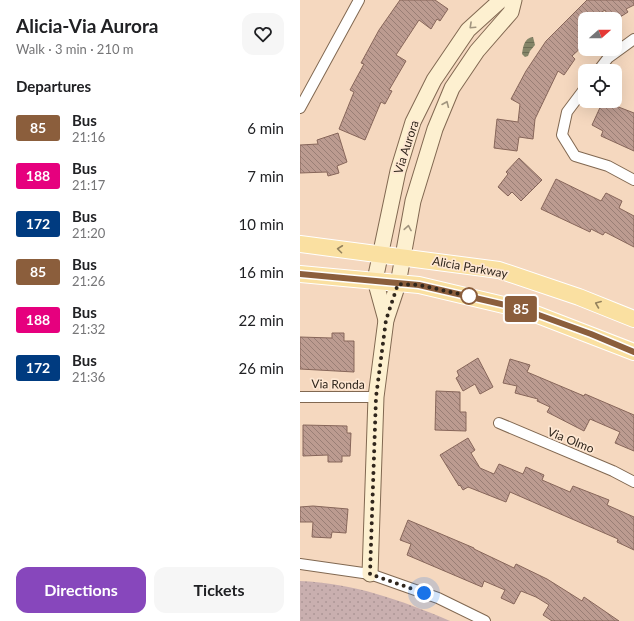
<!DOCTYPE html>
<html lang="en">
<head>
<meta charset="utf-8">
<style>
  :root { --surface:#fff; --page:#f6f6f6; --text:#202124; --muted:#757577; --accent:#8747bc }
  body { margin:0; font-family:Lato,sans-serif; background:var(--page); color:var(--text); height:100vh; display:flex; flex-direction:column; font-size:15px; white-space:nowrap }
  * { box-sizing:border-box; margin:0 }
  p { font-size:13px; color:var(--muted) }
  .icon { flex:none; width:22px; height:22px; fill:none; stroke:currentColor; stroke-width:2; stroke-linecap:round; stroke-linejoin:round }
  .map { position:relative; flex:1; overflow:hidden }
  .sheet { display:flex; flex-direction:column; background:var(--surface); width:300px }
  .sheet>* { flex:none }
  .badge { padding:0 8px; border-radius:3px; font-size:14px; line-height:26px }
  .needle { width:26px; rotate:69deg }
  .buttons { position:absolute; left:278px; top:12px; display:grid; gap:8px }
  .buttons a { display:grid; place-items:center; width:44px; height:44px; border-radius:8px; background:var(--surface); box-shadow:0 4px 16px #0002; font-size:20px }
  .you { position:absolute; width:20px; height:20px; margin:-10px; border:3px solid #fff; border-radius:50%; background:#1a73e8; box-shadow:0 0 0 6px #1a73e833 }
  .map>.badge { position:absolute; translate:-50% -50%; box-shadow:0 0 0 2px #fff }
  h2 { padding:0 16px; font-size:15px; line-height:36px }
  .round { display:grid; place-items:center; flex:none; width:42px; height:42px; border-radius:12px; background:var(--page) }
  .overview { display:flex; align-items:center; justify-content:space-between; height:68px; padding:0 16px }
  h1 { font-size:19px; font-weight:700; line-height:30px }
  .action { display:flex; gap:8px; margin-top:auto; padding:8px 16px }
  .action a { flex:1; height:46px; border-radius:12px; background:var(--accent); color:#fff; font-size:16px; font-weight:700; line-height:46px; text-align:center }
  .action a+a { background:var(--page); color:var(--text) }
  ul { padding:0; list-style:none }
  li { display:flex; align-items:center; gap:12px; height:48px; padding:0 16px }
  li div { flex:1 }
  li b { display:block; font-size:15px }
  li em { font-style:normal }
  li .badge { min-width:44px; font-weight:700; text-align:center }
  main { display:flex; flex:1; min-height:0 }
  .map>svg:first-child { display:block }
</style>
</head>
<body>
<main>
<section class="sheet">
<div class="overview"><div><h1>Alicia-Via Aurora</h1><p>Walk · 3 min · 210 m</p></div><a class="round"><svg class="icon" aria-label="heart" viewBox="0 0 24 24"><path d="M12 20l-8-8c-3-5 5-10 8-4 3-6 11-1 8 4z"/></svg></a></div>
<h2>Departures</h2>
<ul>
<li><span class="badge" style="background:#8b5e3c;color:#fff">85</span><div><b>Bus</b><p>21:16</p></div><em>6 min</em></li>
<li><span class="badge" style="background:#e6007e;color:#fff">188</span><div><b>Bus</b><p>21:17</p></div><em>7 min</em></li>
<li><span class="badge" style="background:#003b80;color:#fff">172</span><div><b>Bus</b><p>21:20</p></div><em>10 min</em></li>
<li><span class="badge" style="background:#8b5e3c;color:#fff">85</span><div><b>Bus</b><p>21:26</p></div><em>16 min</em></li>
<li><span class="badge" style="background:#e6007e;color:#fff">188</span><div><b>Bus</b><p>21:32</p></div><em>22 min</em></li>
<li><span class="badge" style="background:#003b80;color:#fff">172</span><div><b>Bus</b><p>21:36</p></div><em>26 min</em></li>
</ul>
<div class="action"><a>Directions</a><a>Tickets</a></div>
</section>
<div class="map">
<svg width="334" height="621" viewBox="0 0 334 621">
  <defs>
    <pattern id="park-dots" width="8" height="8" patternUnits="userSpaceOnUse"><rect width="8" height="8" fill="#c9afaf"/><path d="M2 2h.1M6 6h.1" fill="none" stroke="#ad9696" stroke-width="1.8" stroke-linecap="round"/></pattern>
    <pattern id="water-rules" width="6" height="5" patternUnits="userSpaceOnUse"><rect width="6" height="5" fill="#848568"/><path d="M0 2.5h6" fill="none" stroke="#6c6d55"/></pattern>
    <pattern id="building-back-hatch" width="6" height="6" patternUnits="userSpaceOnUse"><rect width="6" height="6" fill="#bc9b90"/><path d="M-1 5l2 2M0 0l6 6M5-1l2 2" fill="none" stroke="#997e75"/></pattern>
  </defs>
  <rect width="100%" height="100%" fill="#f5d8bf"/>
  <path fill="url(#park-dots)" d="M 0,581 C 53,583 101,600 150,621 L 0,621 Z"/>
  <path fill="url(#water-rules)" d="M 233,37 L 235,45 L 230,51 L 228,56 L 225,57 L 222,54 C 223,47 224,38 233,37 Z"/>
  <g fill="url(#building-back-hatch)" stroke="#87665a">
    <path d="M 100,0 L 135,0 L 148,9 L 140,21 L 137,19 L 131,29 L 119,20 L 96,55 L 106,61 L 89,90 L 92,91 L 85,104 L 81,102 L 65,140 L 39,129 L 54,92 L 50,90 L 64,64 L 61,63 L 79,30 Z"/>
    <path d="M 287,0 L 334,0 L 334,5 L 326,9 L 328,12 L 317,19 L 310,19 L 305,10 L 291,19 L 285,19 L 285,44 L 272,56 L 275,59 L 264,75 L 258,71 L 235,119 L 233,139 L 219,137 L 217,151 L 194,148 L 197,119 L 218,122 L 220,104 L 211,99 L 226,71 L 246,41 Z"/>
    <path d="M 303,101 L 334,113 L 334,151 L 301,136 L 303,131 L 292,125 Z"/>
    <path d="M 38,133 L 47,162 L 37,166 L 39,173 L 28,176 L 27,172 L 0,173 L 0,145 L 18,144 L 17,140 Z"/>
    <path d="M 219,158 L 242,180 L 221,201 L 212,192 L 208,196 L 198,187 L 208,174 L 206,172 Z"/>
    <path d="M 256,179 L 301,201 L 306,193 L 322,201 L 319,208 L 334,216 L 334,247 L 305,232 L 303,235 L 291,229 L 290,232 L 241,209 Z"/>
    <path d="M 32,333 L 44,333 L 44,341 L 54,341 L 54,372 L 0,369 L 0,337 L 32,338 Z"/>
    <path d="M 178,358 L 193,387 L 180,394 L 175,384 L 163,391 L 156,378 L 159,376 L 157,371 Z"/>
    <path d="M 210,359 L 230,365 L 227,372 L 284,396 L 285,394 L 334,415 L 334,451 L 315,443 L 320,432 L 290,419 L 284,431 L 247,412 L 250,407 L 237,401 L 238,399 L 215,393 L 217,386 L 203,383 Z"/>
    <path d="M 136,391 L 160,392 L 160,412 L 166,412 L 166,431 L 135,430 Z"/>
    <path d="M 3,425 L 47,426 L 47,433 L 51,433 L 50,456 L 42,456 L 42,462 L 28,462 L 28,455 L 3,456 Z"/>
    <path d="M 168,438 L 175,450 L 171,453 L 180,468 L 194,474 L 199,464 L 223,474 L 226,467 L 244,475 L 242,480 L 270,492 L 273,486 L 309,500 L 307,505 L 334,517 L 334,550 L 317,542 L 318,539 L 210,492 L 206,502 L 168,487 L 163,490 L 160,485 L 159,486 L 140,455 Z"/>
    <path d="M 13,506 L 48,509 L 46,533 L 32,532 L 31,538 L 12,537 L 13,522 L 0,522 L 0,507 Z"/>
    <path d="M 108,520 L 174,548 L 174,549 L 214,568 L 216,564 L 247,579 L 282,601 L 284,597 L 319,621 L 252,621 L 243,615 L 249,605 L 236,597 L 221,591 L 214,604 L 201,598 L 205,590 L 184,581 L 182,587 L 107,555 L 111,544 L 100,540 Z"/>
  </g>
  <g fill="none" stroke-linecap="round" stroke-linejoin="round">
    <defs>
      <g id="street">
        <path d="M 298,71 L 308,58 L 334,39"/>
        <path d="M 285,88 L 267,112 L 262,135 L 275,156 L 308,166 L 334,180"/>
        <path d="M 0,108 L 59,0"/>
        <path d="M 0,397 L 76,397"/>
        <path d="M 199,423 L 313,471 L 334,482"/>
        <path d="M 0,564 L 70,574 L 138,598 L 185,621"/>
      </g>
      <g id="secondary">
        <path d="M 86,320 L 75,280 L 98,171 L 113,122 L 134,80 L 168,30 L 201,0"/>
        <path d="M 70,574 L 76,397 L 86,320 L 98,284 L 113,201 L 135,129 L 152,88 L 177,51 L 211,12 L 214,0"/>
      </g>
      <g id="primary">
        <path d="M 0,244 L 199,270 L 279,297 L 334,319"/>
        <path d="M 0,274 L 119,285 L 225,310 L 334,352"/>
      </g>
    </defs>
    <use href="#street" stroke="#816851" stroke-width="12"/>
    <use href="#secondary" stroke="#816851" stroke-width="17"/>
    <use href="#primary" stroke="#fff" stroke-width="18"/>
    <use href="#street" stroke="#fff" stroke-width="10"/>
    <use href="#secondary" stroke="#fdf0d0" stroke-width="15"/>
    <use href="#primary" stroke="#fae0a1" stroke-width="16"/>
  </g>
  <defs><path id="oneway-chevron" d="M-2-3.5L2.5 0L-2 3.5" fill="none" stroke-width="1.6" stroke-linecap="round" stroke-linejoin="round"/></defs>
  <g stroke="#a1957f">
    <use href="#oneway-chevron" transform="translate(172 26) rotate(137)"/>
    <use href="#oneway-chevron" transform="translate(146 104) rotate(-67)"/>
    <use href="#oneway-chevron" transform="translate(108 228) rotate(-80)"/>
  </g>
  <g stroke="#95835e">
    <use href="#oneway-chevron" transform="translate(40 249) rotate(-173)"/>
    <use href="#oneway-chevron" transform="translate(298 304) rotate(-158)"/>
  </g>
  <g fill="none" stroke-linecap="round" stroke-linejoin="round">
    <defs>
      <path id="line" d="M 0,274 L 119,285 L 210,306 L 225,310 L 291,334 L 334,352"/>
    </defs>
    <use href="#line" stroke="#fff" stroke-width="9"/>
    <use href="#line" stroke="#8b5e3c" stroke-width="6"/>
    <path stroke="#30261c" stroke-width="4" stroke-dasharray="0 7.2" d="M 124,593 L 70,574 L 76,397 L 86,320 L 98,284 L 119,285 L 169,296"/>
  </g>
  <circle fill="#fff" stroke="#8b5e3c" stroke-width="2" cx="169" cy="296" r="8"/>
  <g text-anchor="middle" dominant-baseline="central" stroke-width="3.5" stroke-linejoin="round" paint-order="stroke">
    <g font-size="12" fill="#30261c" stroke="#fee7d2">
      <text transform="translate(106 147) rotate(-72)">Via Aurora</text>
      <text transform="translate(170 267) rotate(10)">Alicia Parkway</text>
      <text transform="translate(38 384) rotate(1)">Via Ronda</text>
      <text transform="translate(271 440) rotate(22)">Via Olmo</text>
    </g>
  </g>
</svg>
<div class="buttons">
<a><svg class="needle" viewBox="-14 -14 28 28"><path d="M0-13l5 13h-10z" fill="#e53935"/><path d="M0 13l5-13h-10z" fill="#757577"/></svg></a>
<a><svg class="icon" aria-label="locate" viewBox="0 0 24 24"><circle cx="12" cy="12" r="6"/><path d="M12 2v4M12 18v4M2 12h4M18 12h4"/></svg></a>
</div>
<div class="you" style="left:124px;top:593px"></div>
<b class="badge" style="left:221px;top:309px;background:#8b5e3c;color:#fff">85</b>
</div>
</main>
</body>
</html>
